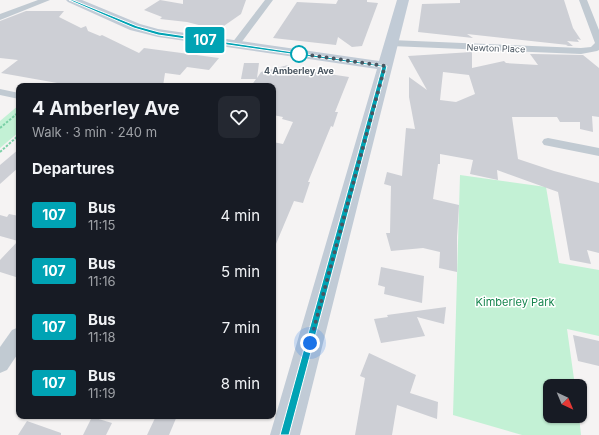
<!DOCTYPE html>
<html lang="en">
<head>
<meta charset="utf-8">
<style>
  :root { --surface:#171b24; --page:#242831; --text:#f1f3f6; --muted:#9ea1a6 }
  body { margin:0; font-family:Inter,sans-serif; background:var(--page); color:var(--text); height:100vh; display:flex; flex-direction:column; font-size:15px; white-space:nowrap }
  * { box-sizing:border-box; margin:0 }
  p { font-size:13px; color:var(--muted) }
  .icon { flex:none; width:22px; height:22px; fill:none; stroke:currentColor; stroke-width:2; stroke-linecap:round; stroke-linejoin:round }
  .map { position:relative; flex:1; overflow:hidden }
  .details { position:absolute; left:16px; top:83px; width:260px; height:336px; display:flex; flex-direction:column; background:var(--surface); border-radius:8px; box-shadow:0 1px 3px #0004 }
  .details>* { flex:none }
  .badge { padding:0 8px; border-radius:3px; font-size:14px; line-height:26px }
  .needle { width:26px; rotate:136deg }
  .fabs { position:absolute; left:543px; top:379px; display:grid; gap:8px }
  .fabs a { display:grid; place-items:center; width:44px; height:44px; border-radius:8px; background:var(--surface); box-shadow:0 1px 3px #0004; font-size:20px }
  .you { position:absolute; width:20px; height:20px; margin:-10px; border:3px solid #fff; border-radius:50%; background:#1a73e8; box-shadow:0 0 0 6px #1a73e833 }
  .map>.badge { position:absolute; translate:-50% -50%; box-shadow:0 0 0 2px #fff }
  h2 { padding:0 16px; font-size:15px; line-height:36px }
  .round { display:grid; place-items:center; flex:none; width:42px; height:42px; border-radius:8px; background:var(--page) }
  .headline { display:flex; align-items:center; justify-content:space-between; height:68px; padding:0 16px }
  h1 { font-size:19px; font-weight:700; line-height:30px }
  ul { padding:0; list-style:none }
  li { display:flex; align-items:center; gap:12px; height:56px; padding:0 16px }
  li div { flex:1 }
  li b { display:block; font-size:15px }
  li em { font-style:normal }
  li .badge { min-width:44px; font-weight:700; text-align:center }
  .map>svg:first-child { display:block }
</style>
</head>
<body>
<div class="map">
<svg width="599" height="435" viewBox="0 0 599 435">
  <rect width="100%" height="100%" fill="#f5f3f3"/>
  <g fill="#c3f1d5">
    <path d="M 19,105 L 19,132 L 0,148 L 0,121 Z"/>
    <path d="M 460,175 L 546,187 L 559,263 L 599,270 L 599,336 L 567,329 L 575,386 L 550,386 L 550,416 L 579,416 L 581,435 L 522,435 L 453,415 Z"/>
  </g>
  <g fill="#cdcfd5" fill-rule="evenodd">
    <path d="M 160,0 L 183,4 L 183,0 L 246,0 L 241,14 L 218,30 L 187,22 L 160,19 L 162,17 L 144,10 Z"/>
    <path d="M 338,0 L 367,0 L 367,2 L 378,3 L 362,46 L 352,47 L 338,37 L 336,45 L 273,38 L 297,2 L 336,4 Z"/>
    <path d="M 460,0 L 564,0 L 573,28 L 581,40 L 577,39 L 579,42 L 567,41 L 573,46 L 566,46 L 568,45 L 467,34 L 473,38 L 418,32 L 422,4 L 460,3 Z"/>
    <path d="M 26,11 L 64,11 L 59,17 L 81,28 L 86,26 L 88,31 L 100,36 L 102,35 L 139,53 L 144,48 L 219,58 L 209,70 L 187,67 L 180,75 L 165,73 L 163,86 L 74,86 L 1,73 L 18,60 L 0,58 L 0,21 Z"/>
    <path d="M 472,52 L 472,68 L 504,61 L 506,63 L 538,65 L 530,54 L 534,54 L 583,55 L 599,68 L 599,117 L 592,116 L 593,132 L 580,129 L 580,122 L 560,122 L 557,117 L 512,117 L 518,159 L 554,171 L 599,183 L 599,253 L 587,250 L 591,264 L 570,260 L 558,192 L 497,170 L 498,180 L 470,174 L 473,160 L 440,154 L 440,164 L 438,164 L 433,199 L 459,205 L 457,237 L 457,272 L 439,268 L 440,252 L 423,248 L 391,251 L 386,233 L 390,233 L 391,186 L 384,184 L 387,172 L 402,176 L 406,128 L 415,129 L 409,97 L 409,77 L 427,90 L 408,56 ZM 443,72 L 469,75 L 475,94 L 456,102 L 440,100 Z"/>
    <path d="M 244,63 L 259,63 L 257,78 L 261,72 L 288,65 L 296,74 L 299,72 L 306,76 L 309,71 L 349,77 L 335,112 L 338,112 L 333,127 L 331,126 L 308,182 L 310,182 L 303,203 L 294,201 L 273,251 L 273,142 L 283,144 L 293,122 L 282,119 L 283,117 L 273,115 L 273,86 L 251,86 L 256,79 L 241,79 Z"/>
    <path d="M 19,149 L 19,167 L 0,184 L 0,165 Z"/>
    <path d="M 9,214 L 19,216 L 19,278 L 0,272 L 0,260 L 18,241 L 0,236 L 0,215 L 7,217 Z"/>
    <path d="M 381,267 L 424,276 L 422,303 L 384,294 L 385,287 L 378,285 Z"/>
    <path d="M 446,307 L 444,324 L 417,317 L 425,336 L 381,343 L 374,319 L 388,317 L 387,315 Z"/>
    <path d="M 573,335 L 599,341 L 599,366 L 578,361 Z"/>
    <path d="M 369,353 L 416,375 L 410,393 L 438,402 L 437,419 L 397,405 L 392,435 L 355,435 L 365,378 L 360,376 Z"/>
    <path d="M 156,416 L 177,416 L 169,435 L 147,435 Z"/>
    <path d="M 92,417 L 112,423 L 106,435 L 83,435 Z"/>
    <path d="M 27,421 L 61,433 L 61,435 L 18,435 Z"/>
  </g>
  <g fill="none" stroke-linecap="round" stroke-linejoin="round">
    <g stroke="#7ad0a6" stroke-width="2" stroke-dasharray="2.5 1.5" stroke-linecap="butt">
      <path d="M 0,128 L 19,112"/>
      <path d="M 0,152 L 19,135"/>
    </g>
    <g fill="#c1cad2" fill-rule="evenodd">
      <path d="M 38,0 L 50,0 L 0,20 L 0,14 Z"/>
      <path d="M 265,0 L 273,0 L 238,47 L 232,47 L 230,45 L 232,43 Z"/>
      <path d="M 579,0 L 587,0 L 599,30 L 599,50 L 597,51 L 581,54 L 391,46 L 386,43 L 391,40 L 581,48 L 591,47 L 595,43 Z"/>
      <path d="M 0,89 L 19,93 L 19,99 L 0,95 Z"/>
      <path d="M 548,138 L 599,148 L 599,156 L 544,145 L 542,142 L 544,139 Z"/>
      <path d="M 19,327 L 19,352 L 7,370 L 0,373 L 0,347 L 12,330 Z"/>
    </g>
    <path fill="#c1cbd6" fill-rule="evenodd" d="M 66,0 L 82,0 L 140,24 L 158,29 L 379,61 L 397,0 L 409,0 L 300,435 L 270,435 L 377,69 L 158,37 L 130,30 L 68,2 Z"/>
  </g>
  <path fill="#00a3b4" stroke="#fff" d="M 69,0 L 73,0 L 137,26 L 159,32 L 387,66 L 289,435 L 280,435 L 382,67 L 158,35 L 134,28 Z"/>
  <g fill="none" stroke-linecap="round" stroke-linejoin="round">
    <path stroke="#4a5661" stroke-width="4" stroke-dasharray="0 7.2" d="M 299,54 L 295,53 L 385,66 L 310,343"/>
  </g>
  <circle fill="#fff" stroke="#00a3b4" stroke-width="2" cx="299" cy="54" r="8"/>
  <g text-anchor="middle" dominant-baseline="central" stroke-width="3" stroke-linejoin="round" paint-order="stroke">
    <g font-size="9" fill="#4a5661" stroke="#fff">
      <text transform="translate(496 48) rotate(2)">Newton Place</text>
    </g>
    <g font-size="9" font-weight="bold" fill="#4a5661" stroke="#fff">
      <text x="299" y="70">4 Amberley Ave</text>
    </g>
    <g font-size="11" fill="#17864f" stroke="#fff">
      <text x="515" y="302">Kimberley Park</text>
    </g>
  </g>
</svg>
<div class="fabs">
<a><svg class="needle" viewBox="-14 -14 28 28"><path d="M0-13l5 13h-10z" fill="#e53935"/><path d="M0 13l5-13h-10z" fill="#9ea1a6"/></svg></a>
</div>
<div class="you" style="left:310px;top:343px"></div>
<b class="badge" style="left:205px;top:40px;background:#00a3b4;color:#fff">107</b>
<section class="details">
<div class="headline"><div><h1>4 Amberley Ave</h1><p>Walk · 3 min · 240 m</p></div><a class="round"><svg class="icon" aria-label="heart" viewBox="0 0 24 24"><path d="M12 20l-8-8c-3-5 5-10 8-4 3-6 11-1 8 4z"/></svg></a></div>
<h2>Departures</h2>
<ul>
<li><span class="badge" style="background:#00a3b4;color:#fff">107</span><div><b>Bus</b><p>11:15</p></div><em>4 min</em></li>
<li><span class="badge" style="background:#00a3b4;color:#fff">107</span><div><b>Bus</b><p>11:16</p></div><em>5 min</em></li>
<li><span class="badge" style="background:#00a3b4;color:#fff">107</span><div><b>Bus</b><p>11:18</p></div><em>7 min</em></li>
<li><span class="badge" style="background:#00a3b4;color:#fff">107</span><div><b>Bus</b><p>11:19</p></div><em>8 min</em></li>
</ul>
</section>
</div>
</body>
</html>
